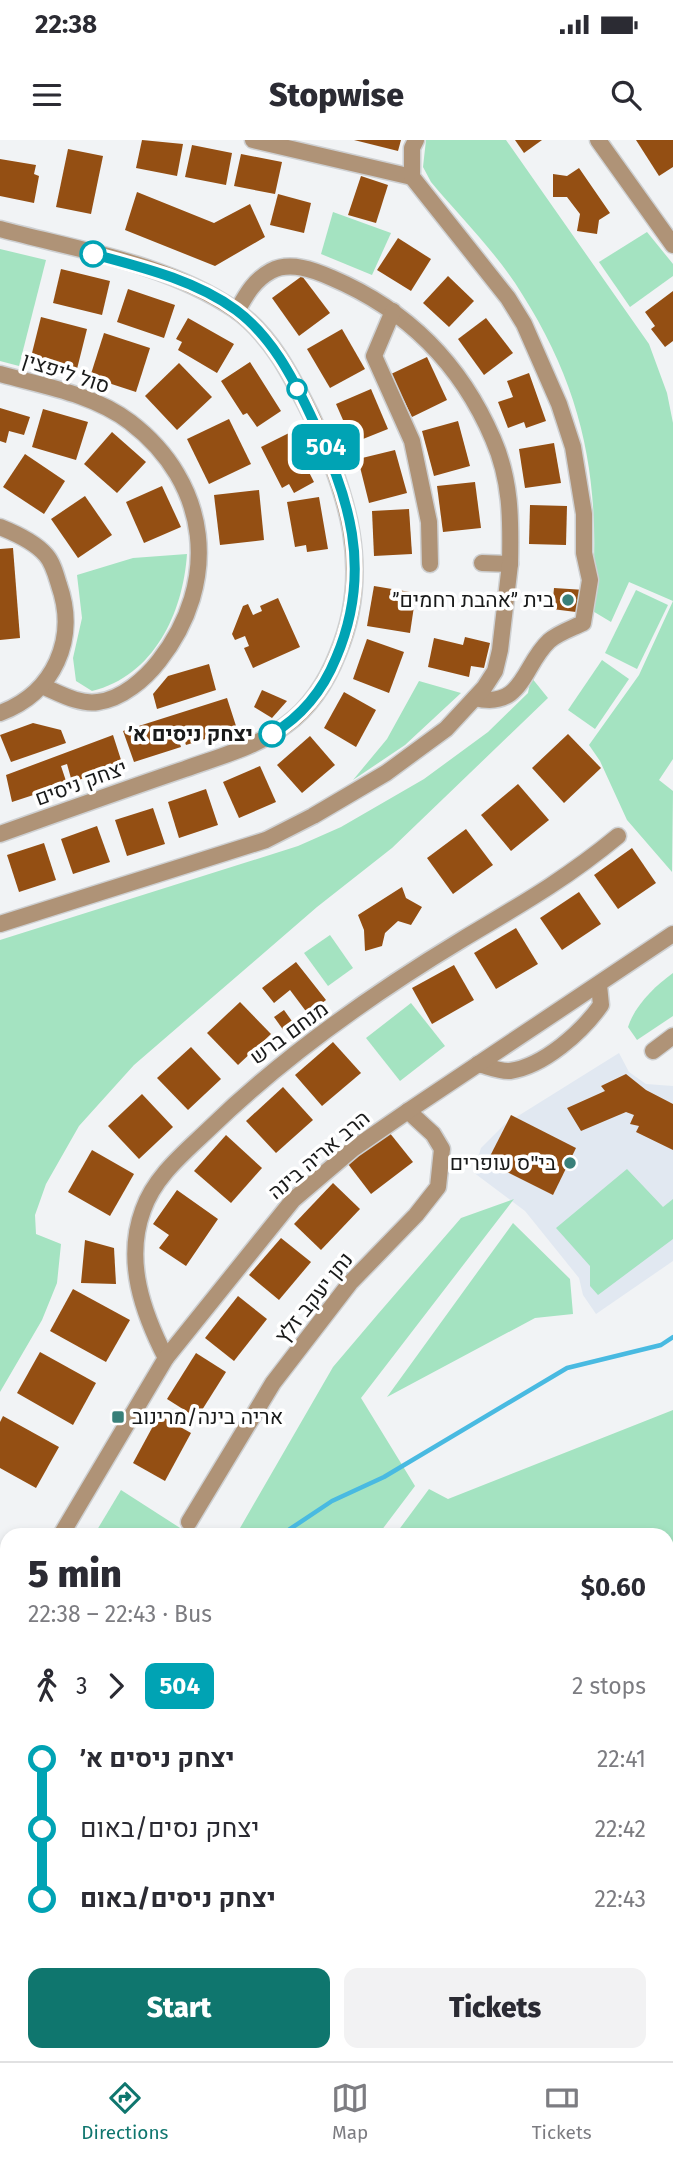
<!DOCTYPE html>
<html lang="en">
<head>
<meta charset="utf-8">
<style>
  :root { --surface:#fff; --page:#f2f2f3; --text:#2b2b33; --muted:#7c7c81; --line:#e1e1e2; --accent:#0f766e }
  body { margin:0; font-family:"Fira Sans",Heebo,sans-serif; background:var(--page); color:var(--text); height:100vh; display:flex; flex-direction:column; font-size:26px; white-space:nowrap }
  * { box-sizing:border-box; margin:0 }
  p { font-size:23px; color:var(--muted) }
  .icon { flex:none; width:38px; height:38px; fill:none; stroke:currentColor; stroke-width:2; stroke-linecap:round; stroke-linejoin:round }
  .map { position:relative; flex:1; overflow:hidden }
  .details { position:absolute; left:0px; top:1388px; width:674px; height:534px; display:flex; flex-direction:column; background:var(--surface); border-radius:21px 21px 0 0; box-shadow:0 4px 10px #0003 }
  .details>* { flex:none }
  .badge { padding:0 14px; border-radius:10px; font-size:24px; line-height:46px }
  .map>.badge { position:absolute; translate:-50% -50%; box-shadow:0 0 0 4px #fff }
  .legs { display:flex; align-items:center; gap:10px; height:77px; padding:0 28px; font-size:23px }
  .legs p { margin-inline-start:auto }
  .summary { display:flex; align-items:center; justify-content:space-between; height:119px; padding:0 28px }
  h1 { font-size:38px; font-weight:800; line-height:52px }
  .cta { display:flex; gap:14px; margin-top:auto; padding:14px 28px }
  .cta a { flex:1; height:80px; border-radius:14px; background:var(--accent); color:#fff; font-size:28px; font-weight:800; line-height:80px; text-align:center }
  .cta a+a { background:var(--page); color:var(--text) }
  ul { padding:0 28px; list-style:none }
  li { display:flex; align-items:center; gap:24px; height:70px; font-size:26px }
  li i { display:grid; place-items:center; width:10px; height:100%; margin:0 9px; background:currentColor }
  li i::after { content:''; width:18px; height:18px; margin:-9px; border:5px solid; border-radius:50%; background:var(--surface) }
  li p { margin-inline-start:auto }
  li:first-child i { background:linear-gradient(#0000 50%,currentColor 0) }
  li:last-child i { background:linear-gradient(currentColor 50%,#0000 0) }
  .status { display:flex; justify-content:space-between; align-items:center; height:49px; padding:0 35px; background:var(--surface); direction:ltr }
  .status svg { height:19px; fill:currentColor }
  header { display:flex; justify-content:space-between; align-items:center; height:91px; padding:0 28px; background:var(--surface); font-size:32px; font-weight:800 }
  .menu { display:flex; justify-content:space-around; align-items:center; height:98px; border-top:2px solid var(--line); background:var(--surface); font-size:19px; color:var(--muted) }
  .menu a { display:grid; justify-items:center; gap:4px }
  .menu .current { color:var(--accent) }
  .map>svg:first-child { display:block }
</style>
</head>
<body>
<div class="status"><b>22:38</b><svg viewBox="0 0 49 12"><path d="M0 12V9h3v3zM5 12V6h3v6zM10 12V3h3v9zM15 12V0h3v12zM26 1h20v11H26zM47 4h2v5h-2z"/></svg></div>
<header><svg class="icon" aria-label="menu" viewBox="0 0 24 24"><path d="M4 6h16M4 12h16M4 18h16"/></svg>Stopwise<svg class="icon" aria-label="search" viewBox="0 0 24 24"><circle cx="10" cy="10" r="6"/><path d="M15 15l6 6"/></svg></header>
<div class="map">
<svg width="673" height="1921" viewBox="0 0 673 1921">
  <rect width="100%" height="100%" fill="#f1f3f5"/>
  <path fill="#e1e8f1" d="M 619,913 L 629,932 L 646,944 L 673,946 L 673,1121 L 596,1174 L 583,1155 L 579,1138 L 525,1071 L 473,1032 L 481,1008 L 505,984 Z"/>
  <g fill="#a4e3c1">
    <path d="M 426,0 L 506,0 L 649,204 L 667,253 L 673,283 L 673,619 L 659,640 L 673,651 L 672,732 L 627,680 L 600,621 L 589,605 L 639,535 L 673,461 L 629,442 L 611,482 L 591,470 C 602,351 587,256 522,154 C 497,113 461,78 431,42 L 423,27 Z"/>
    <path d="M 333,72 L 391,93 L 372,135 L 321,114 Z"/>
    <path d="M 647,92 L 673,124 L 673,136 L 630,167 L 599,122 Z"/>
    <path d="M 0,109 L 46,120 L 19,226 L 0,221 Z"/>
    <path d="M 187,414 C 183,473 154,536 92,551 L 76,541 L 73,518 L 82,478 L 77,435 L 133,418 Z"/>
    <path d="M 636,450 L 668,465 L 637,529 L 605,513 Z"/>
    <path d="M 602,520 L 629,539 L 595,589 L 568,570 Z"/>
    <path d="M 531,537 L 548,558 L 392,708 L 317,767 L 134,925 L 79,986 L 46,1044 L 35,1075 L 36,1094 L 61,1104 L 57,1143 L 42,1180 L 0,1252 L 0,800 L 298,706 L 341,687 L 424,639 L 488,592 L 528,553 Z"/>
    <path d="M 419,541 L 461,553 L 405,605 L 353,640 L 387,599 Z"/>
    <path d="M 330,795 L 353,828 L 328,846 L 304,813 Z"/>
    <path d="M 673,833 L 673,876 L 637,900 L 628,887 C 635,865 655,846 673,833 Z"/>
    <path d="M 411,863 L 445,906 L 400,941 L 366,898 Z"/>
    <path d="M 627,1029 L 663,1067 L 673,1059 L 673,1099 L 598,1155 L 590,1146 L 590,1126 L 556,1088 Z"/>
    <path d="M 514,1059 L 361,1258 L 415,1346 L 378,1395 L 236,1395 L 333,1227 L 378,1174 L 461,1078 Z"/>
    <path d="M 513,1083 L 570,1139 L 573,1174 L 535,1178 L 387,1257 Z"/>
    <path d="M 673,1270 L 673,1921 L 452,1921 L 453,1914 L 667,1914 L 667,1395 L 395,1395 L 429,1349 L 448,1359 Z"/>
    <path d="M 121,1350 L 191,1395 L 94,1395 Z"/>
    <path d="M 3,1754 L 7,1769 L 7,1914 L 69,1915 L 74,1921 L 0,1921 L 0,1755 Z"/>
  </g>
  <g fill="none" stroke-linecap="round" stroke-linejoin="round">
    <g stroke="#49bae1" stroke-width="4.5">
      <path d="M 281,1395 L 332,1361 L 384,1337 L 567,1228 L 661,1205 L 673,1197"/>
      <path d="M 0,1849 L 7,1845"/>
      <path d="M 197,1914 L 200,1921"/>
    </g>
  </g>
  <g fill="#944f13">
    <path d="M 142,0 L 183,4 L 177,36 L 136,28 Z"/>
    <path d="M 354,0 L 401,0 L 398,11 Z"/>
    <path d="M 515,0 L 542,0 L 524,13 Z"/>
    <path d="M 636,0 L 673,0 L 673,27 L 659,36 Z"/>
    <path d="M 192,5 L 232,13 L 226,45 L 185,37 Z"/>
    <path d="M 68,9 L 103,16 L 91,74 L 56,67 Z"/>
    <path d="M 241,14 L 282,22 L 275,54 L 234,46 Z"/>
    <path d="M 0,19 L 36,25 L 34,34 L 39,36 L 34,63 L 0,56 Z"/>
    <path d="M 579,28 L 610,73 L 599,80 L 597,94 L 577,91 L 580,74 L 567,57 L 553,57 L 553,34 L 567,36 Z"/>
    <path d="M 361,36 L 388,45 L 376,83 L 348,75 Z"/>
    <path d="M 137,52 L 214,83 L 250,64 L 265,97 L 215,126 L 125,90 Z"/>
    <path d="M 278,54 L 311,63 L 304,93 L 270,85 Z"/>
    <path d="M 398,98 L 431,119 L 411,151 L 377,130 Z"/>
    <path d="M 61,129 L 110,141 L 102,175 L 53,163 Z"/>
    <path d="M 302,136 L 330,173 L 299,196 L 272,158 Z"/>
    <path d="M 448,136 L 474,161 L 449,187 L 423,163 Z"/>
    <path d="M 128,149 L 175,165 L 164,198 L 117,182 Z"/>
    <path d="M 673,151 L 673,201 L 665,207 L 651,189 L 655,186 L 645,172 Z"/>
    <path d="M 41,177 L 87,189 L 76,233 L 30,221 Z"/>
    <path d="M 188,178 L 234,204 L 217,233 L 178,210 L 182,202 L 176,199 Z"/>
    <path d="M 486,178 L 513,213 L 484,235 L 458,199 Z"/>
    <path d="M 342,189 L 365,229 L 330,248 L 307,209 Z"/>
    <path d="M 104,193 L 150,208 L 136,252 L 90,237 Z"/>
    <path d="M 427,217 L 447,260 L 412,277 L 391,234 Z"/>
    <path d="M 250,222 L 281,271 L 257,287 L 247,273 L 243,275 L 221,241 Z"/>
    <path d="M 179,223 L 212,257 L 177,290 L 145,256 Z"/>
    <path d="M 529,233 L 546,281 L 526,288 L 524,282 L 508,288 L 498,262 L 513,257 L 507,241 Z"/>
    <path d="M 371,249 L 388,289 L 353,303 L 336,264 Z"/>
    <path d="M 0,268 L 30,277 L 24,295 L 9,291 L 6,303 L 0,301 Z"/>
    <path d="M 43,269 L 88,282 L 76,320 L 32,307 Z"/>
    <path d="M 229,279 L 251,324 L 209,344 L 187,299 Z"/>
    <path d="M 458,281 L 470,326 L 434,336 L 422,291 Z"/>
    <path d="M 112,292 L 146,322 L 117,353 L 84,324 Z"/>
    <path d="M 289,293 L 314,342 L 294,353 L 289,344 L 282,348 L 261,307 Z"/>
    <path d="M 554,303 L 561,343 L 525,348 L 519,309 Z"/>
    <path d="M 395,310 L 407,353 L 369,363 L 358,319 Z"/>
    <path d="M 25,314 L 65,341 L 44,374 L 3,347 Z"/>
    <path d="M 475,342 L 481,388 L 443,392 L 437,346 Z"/>
    <path d="M 162,346 L 181,387 L 144,403 L 126,362 Z"/>
    <path d="M 259,350 L 264,400 L 220,405 L 214,355 Z"/>
    <path d="M 85,356 L 112,395 L 78,418 L 51,379 Z"/>
    <path d="M 319,357 L 328,409 L 307,412 L 306,405 L 295,407 L 287,362 Z"/>
    <path d="M 530,365 L 567,366 L 566,405 L 529,404 Z"/>
    <path d="M 409,369 L 412,414 L 374,416 L 372,371 Z"/>
    <path d="M 13,408 L 20,498 L 0,500 L 0,409 Z"/>
    <path d="M 374,446 L 416,453 L 410,493 L 367,486 Z"/>
    <path d="M 554,448 L 585,450 L 581,480 L 575,478 L 576,472 L 552,469 Z"/>
    <path d="M 278,458 L 300,507 L 253,528 L 244,508 L 249,506 L 245,496 L 235,500 L 232,494 L 243,466 L 248,464 L 253,475 L 262,471 L 260,466 Z"/>
    <path d="M 465,497 L 490,503 L 484,528 L 471,526 L 469,537 L 428,527 L 434,498 L 463,505 Z"/>
    <path d="M 367,499 L 404,512 L 389,553 L 353,539 Z"/>
    <path d="M 209,524 L 216,550 L 157,569 L 153,554 L 168,536 Z"/>
    <path d="M 262,550 L 287,561 L 272,578 L 254,567 Z"/>
    <path d="M 344,552 L 376,570 L 356,607 L 324,588 Z"/>
    <path d="M 227,558 L 237,589 L 186,605 L 180,588 L 175,589 L 181,607 L 134,622 L 123,591 Z"/>
    <path d="M 33,583 L 61,590 L 66,603 L 11,622 L 0,595 Z"/>
    <path d="M 568,594 L 601,628 L 564,663 L 532,628 Z"/>
    <path d="M 113,595 L 123,626 L 72,642 L 67,624 L 61,626 L 67,644 L 12,662 L 6,635 Z"/>
    <path d="M 310,596 L 335,625 L 302,653 L 277,625 Z"/>
    <path d="M 260,626 L 276,662 L 239,678 L 223,642 Z"/>
    <path d="M 518,644 L 549,680 L 511,711 L 481,675 Z"/>
    <path d="M 206,649 L 218,685 L 179,698 L 168,662 Z"/>
    <path d="M 153,668 L 165,704 L 127,716 L 115,680 Z"/>
    <path d="M 97,686 L 110,722 L 73,734 L 61,699 Z"/>
    <path d="M 466,689 L 493,725 L 453,754 L 427,718 Z"/>
    <path d="M 44,703 L 56,740 L 19,752 L 7,715 Z"/>
    <path d="M 632,708 L 656,743 L 618,769 L 594,735 Z"/>
    <path d="M 402,747 L 406,758 L 422,767 L 411,785 L 398,781 L 385,793 L 382,806 L 365,811 L 364,790 L 358,775 Z"/>
    <path d="M 579,752 L 601,784 L 562,810 L 540,778 Z"/>
    <path d="M 516,788 L 538,824 L 496,849 L 474,813 Z"/>
    <path d="M 296,822 L 326,860 L 308,874 L 290,850 L 274,863 L 262,848 Z"/>
    <path d="M 454,825 L 474,860 L 432,884 L 412,848 Z"/>
    <path d="M 240,862 L 271,894 L 238,925 L 207,893 Z"/>
    <path d="M 284,870 L 294,884 L 284,891 L 274,877 Z"/>
    <path d="M 333,902 L 361,933 L 322,966 L 295,935 Z"/>
    <path d="M 191,907 L 221,939 L 188,970 L 157,938 Z"/>
    <path d="M 626,934 L 646,950 L 673,964 L 673,1010 L 636,992 L 639,986 L 630,984 L 634,975 L 626,972 L 581,991 L 567,968 L 605,951 L 601,946 Z"/>
    <path d="M 283,947 L 313,980 L 276,1013 L 246,981 Z"/>
    <path d="M 142,954 L 173,987 L 139,1019 L 108,986 Z"/>
    <path d="M 511,975 L 576,1008 L 553,1055 L 487,1022 Z"/>
    <path d="M 389,992 L 413,1022 L 371,1054 L 348,1024 Z"/>
    <path d="M 226,995 L 262,1028 L 231,1063 L 194,1031 Z"/>
    <path d="M 92,1010 L 134,1034 L 110,1076 L 68,1052 Z"/>
    <path d="M 333,1043 L 360,1069 L 321,1110 L 294,1084 Z"/>
    <path d="M 177,1050 L 218,1079 L 186,1126 L 159,1108 L 169,1095 L 153,1084 Z"/>
    <path d="M 281,1098 L 311,1122 L 279,1160 L 249,1135 Z"/>
    <path d="M 85,1100 L 114,1108 L 116,1144 L 81,1143 Z"/>
    <path d="M 73,1149 L 130,1180 L 106,1222 L 50,1191 Z"/>
    <path d="M 238,1156 L 267,1179 L 234,1221 L 205,1198 Z"/>
    <path d="M 40,1212 L 96,1243 L 73,1285 L 17,1253 Z"/>
    <path d="M 196,1213 L 226,1232 L 197,1278 L 167,1259 Z"/>
    <path d="M 159,1275 L 191,1293 L 165,1341 L 133,1323 Z"/>
    <path d="M 3,1276 L 59,1307 L 36,1348 L 0,1328 L 0,1282 Z"/>
    <path d="M 7,1642 L 7,1670 L 0,1659 L 0,1653 Z"/>
  </g>
  <g fill="none" stroke-linecap="round" stroke-linejoin="round">
    <defs>
      <g id="minor">
        <path d="M 253,0 L 412,37"/>
        <path d="M 416,0 L 412,8 L 412,37 L 508,158 L 524,184 L 559,264 L 573,307 L 584,374 L 584,413 L 590,440 L 583,483 C 573,488 558,493 549,501 C 523,525 523,570 475,558"/>
        <path d="M 598,0 L 673,105"/>
        <path d="M 0,89 C 78,110 166,123 234,169 C 271,194 292,237 311,275 C 347,352 373,430 338,513 C 327,541 311,567 286,585 C 257,607 218,617 185,629 C 123,650 62,672 0,694"/>
        <path d="M 237,171 C 246,155 254,140 271,131 C 290,121 314,130 332,138 C 407,170 461,224 493,299 C 511,340 511,379 510,424 L 482,423"/>
        <path d="M 393,171 L 374,216 L 412,301 L 429,382 L 430,424"/>
        <path d="M 0,234 C 44,246 93,254 130,282 C 210,343 221,442 159,521 C 145,539 122,559 98,562 C 79,565 59,553 42,546"/>
        <path d="M 0,387 C 15,393 35,402 46,415 C 53,423 56,435 59,445 C 78,499 54,553 0,573"/>
        <path d="M 0,784 L 266,700 L 313,676 L 386,633 L 446,589 L 484,548 L 495,531 L 500,510 L 510,424"/>
        <path d="M 653,911 L 673,896"/>
        <path d="M 478,924 C 487,926 500,932 510,931 C 544,926 582,892 601,865 L 599,845"/>
        <path d="M 166,1218 C 143,1173 124,1121 143,1070 C 155,1036 184,1013 209,989 C 285,915 372,854 463,799 C 520,765 566,739 618,696"/>
        <path d="M 189,1382 L 273,1243 L 350,1143 L 416,1075 L 438,1047 L 442,1009 L 433,994 L 408,971"/>
        <path d="M 61,1395 L 166,1218 L 293,1060 L 353,1009 L 408,971 L 673,794"/>
        <path d="M 0,1497 L 7,1486"/>
        <path d="M 0,1685 L 7,1696"/>
        <path d="M 0,1728 L 7,1723"/>
      </g>
    </defs>
    <use href="#minor" stroke="#ced0d2" stroke-width="19"/>
    <use href="#minor" stroke="#af9377" stroke-width="16"/>
  </g>
  <g fill="none" stroke-linecap="round" stroke-linejoin="round">
    <defs>
      <path id="line-1" d="M 93,114 C 141,127 195,140 236,170 C 271,196 292,236 310,274 C 349,356 374,429 336,518 C 323,550 302,576 272,594"/>
    </defs>
    <use href="#line-1" stroke="#fff" stroke-width="16"/>
    <use href="#line-1" stroke="#00a3b4" stroke-width="10"/>
  </g>
  <g fill="#fff" stroke="#00a3b4" stroke-width="3.5">
    <circle cx="93" cy="114" r="12"/>
    <circle cx="297" cy="249" r="9"/>
    <circle cx="272" cy="594" r="12"/>
  </g>
  <g fill="#398079" stroke="#fff" stroke-width="2.5">
    <circle cx="568" cy="460" r="7"/>
    <circle cx="570" cy="1023" r="7"/>
    <rect x="111" y="1270" width="14" height="14" rx="3.5"/>
  </g>
  <g text-anchor="middle" dominant-baseline="central" stroke-width="7" stroke-linejoin="round" paint-order="stroke">
    <g font-size="21" fill="#191a1a" stroke="#fff">
      <text transform="translate(66 233) rotate(18)">סול ליפצין</text>
      <text transform="translate(81 643) rotate(-20)">יצחק ניסים</text>
      <text transform="translate(289 893) rotate(-36)">מנחם ברש</text>
      <text transform="translate(319 1015) rotate(-40)">הרב אריה בינה</text>
      <text transform="translate(314 1158) rotate(-51)">נתן יעקב זלץ</text>
    </g>
    <g font-size="21" fill="#191a1a" stroke="#fff" text-anchor="end">
      <text x="554" y="460">בית ״אהבת רחמים״</text>
      <text x="556" y="1023">בי"ס עופרים</text>
      <text x="132" y="1277" text-anchor="start">אריה בינה/מרינוב</text>
    </g>
    <g font-size="21" font-weight="bold" fill="#191a1a" stroke="#fff" text-anchor="end">
      <text x="253" y="594">יצחק ניסים א׳</text>
    </g>
  </g>
</svg>
<b class="badge" style="left:326px;top:307px;background:#00a3b4;color:#fff">504</b>
<section class="details">
<div class="summary"><div><h1>5 min</h1><p>22:38 – 22:43 · Bus</p></div><b>$0.60</b></div>
<div class="legs"><svg class="icon" aria-label="walk" viewBox="0 0 24 24"><circle cx="13" cy="4" r="2"/><path d="M13 8l-2 6 4 7M11 14l-3 7M7 12l3-4h3l4 4"/></svg>3<svg class="icon" aria-label="forward" viewBox="0 0 24 24"><path d="M9 5l7 7-7 7"/></svg><b class="badge" style="background:#00a3b4;color:#fff">504</b><p>2 stops</p></div>
<ul>
<li><i style="color:#00a3b4"></i><b>יצחק ניסים א׳</b><p>22:41</p></li>
<li><i style="color:#00a3b4"></i><span>יצחק נסים/באום</span><p>22:42</p></li>
<li><i style="color:#00a3b4"></i><b>יצחק ניסים/באום</b><p>22:43</p></li>
</ul>
<div class="cta"><a>Start</a><a>Tickets</a></div>
</section>
</div>
<nav class="menu">
<a class="current"><svg class="icon" aria-label="directions" viewBox="0 0 24 24"><path d="M12 3l9 9-9 9-9-9zM9 14v-3h6M13 9l2 2-2 2"/></svg>Directions</a>
<a><svg class="icon" aria-label="map" viewBox="0 0 24 24"><path d="M3 6l6-2 6 2 6-2v14l-6 2-6-2-6 2zM9 4v14M15 6v14"/></svg>Map</a>
<a><svg class="icon" aria-label="tickets" viewBox="0 0 24 24"><path d="M3 7h18v10H3zM15 7v10"/></svg>Tickets</a>
</nav>
</body>
</html>
